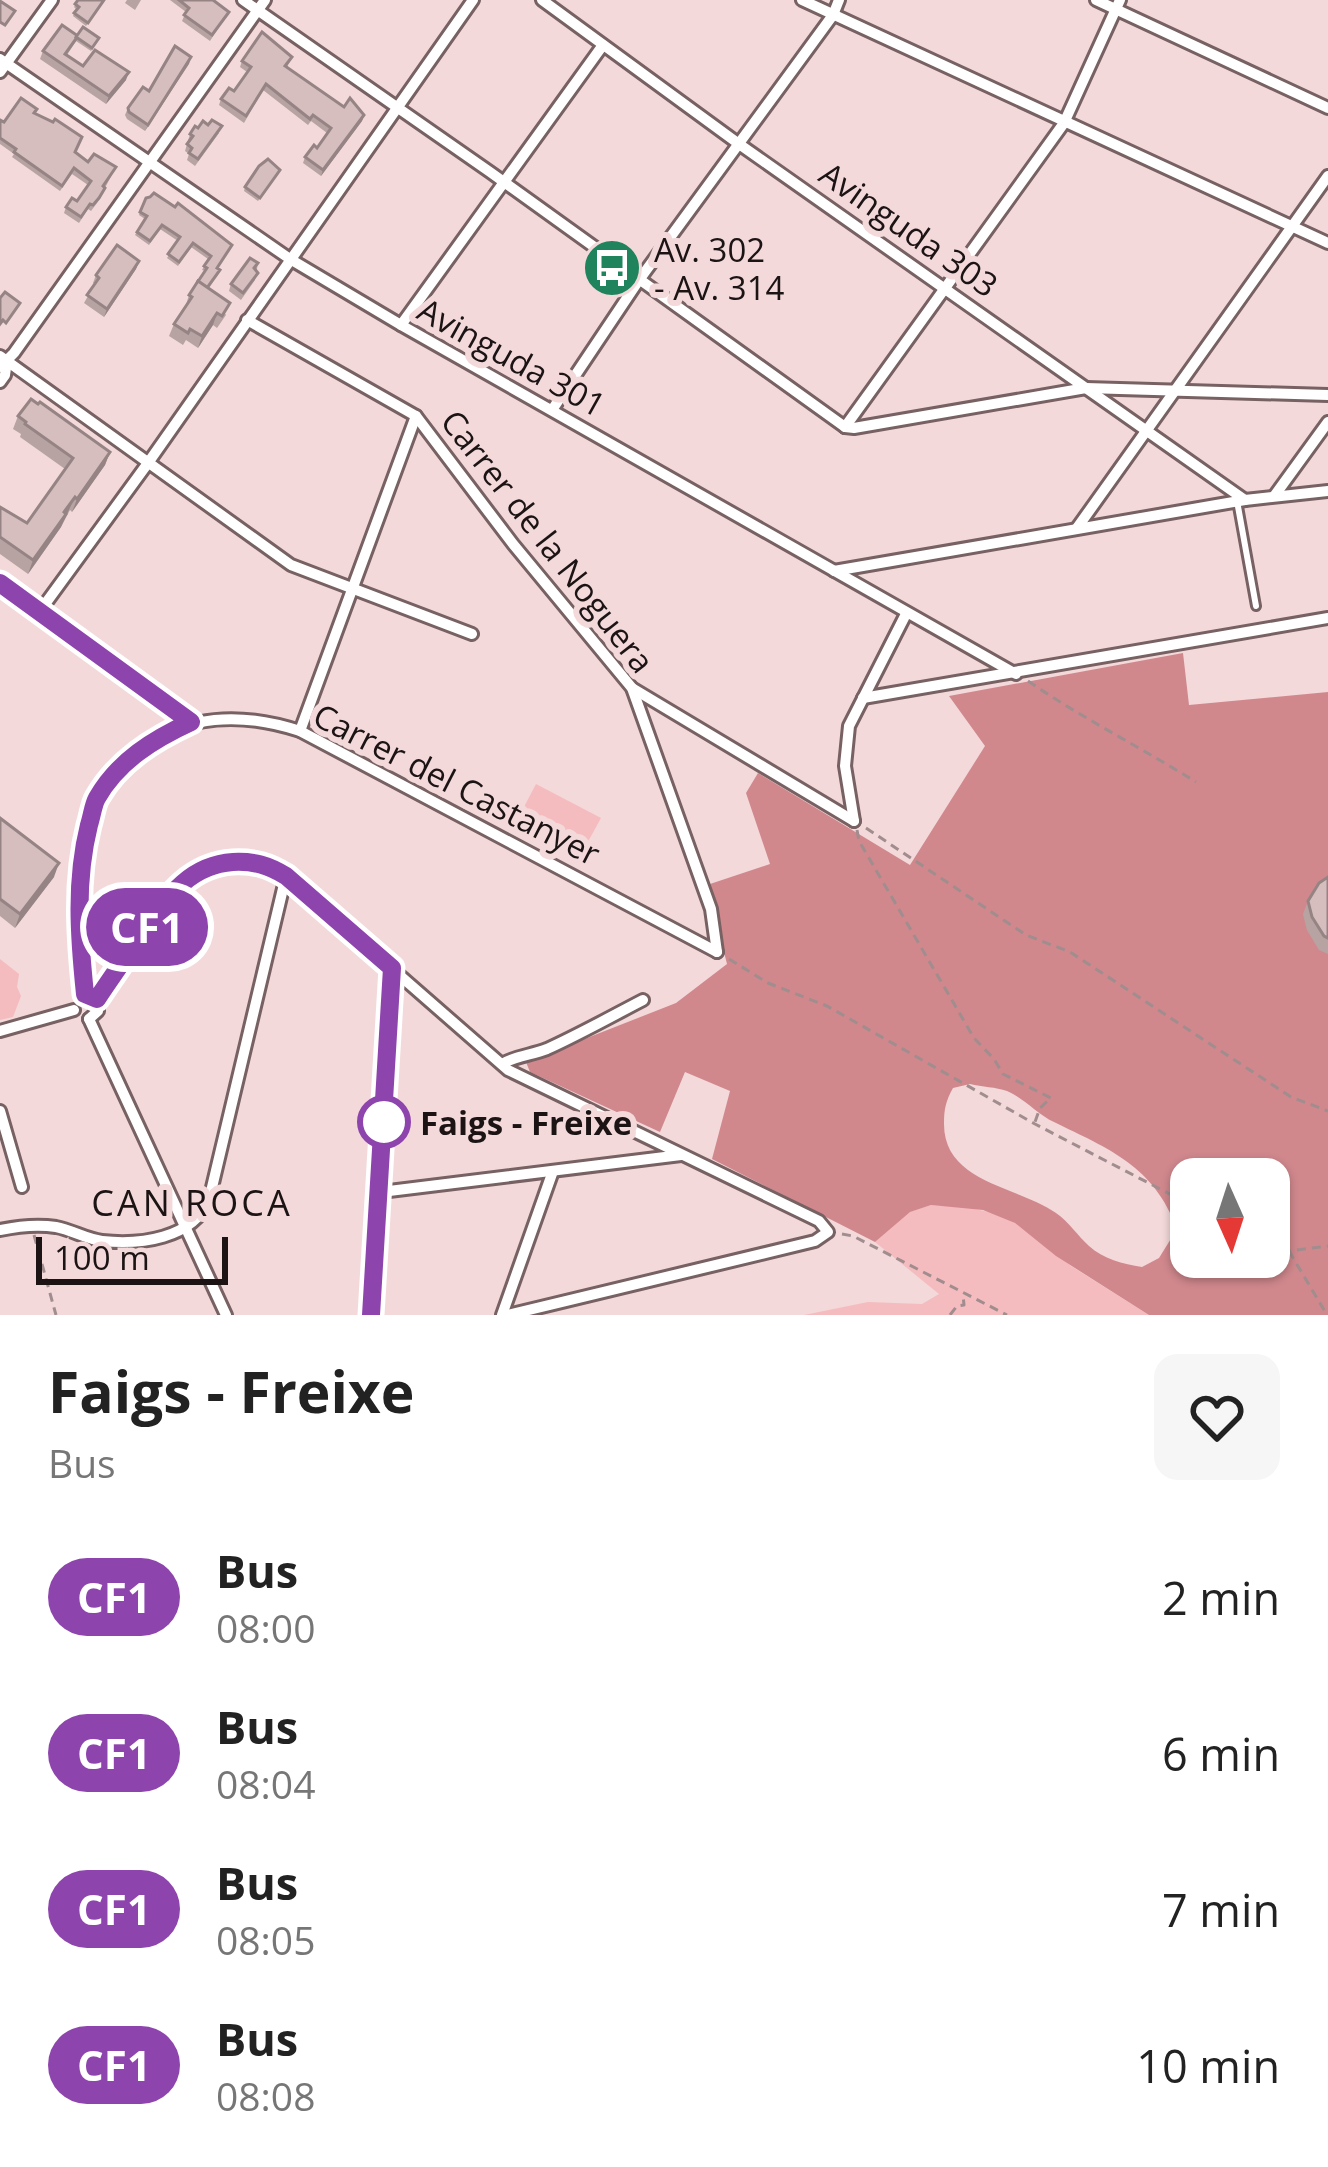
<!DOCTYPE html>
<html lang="en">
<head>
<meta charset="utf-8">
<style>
  :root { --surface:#fff; --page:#f6f6f6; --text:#222; --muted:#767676 }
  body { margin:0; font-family:"Open Sans",sans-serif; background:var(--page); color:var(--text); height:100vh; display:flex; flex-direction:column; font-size:45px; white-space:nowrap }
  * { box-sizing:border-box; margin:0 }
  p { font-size:39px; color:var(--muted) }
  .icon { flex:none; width:66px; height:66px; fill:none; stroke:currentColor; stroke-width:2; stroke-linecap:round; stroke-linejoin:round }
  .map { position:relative; height:1315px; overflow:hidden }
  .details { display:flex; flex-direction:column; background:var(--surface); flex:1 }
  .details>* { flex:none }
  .badge { padding:0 24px; border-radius:39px; font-size:42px; line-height:78px }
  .needle { width:78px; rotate:177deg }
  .controls { position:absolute; left:1170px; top:1158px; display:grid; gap:24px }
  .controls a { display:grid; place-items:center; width:120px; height:120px; border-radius:24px; background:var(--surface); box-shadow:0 3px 9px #0004; font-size:60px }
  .scale { position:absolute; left:36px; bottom:30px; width:192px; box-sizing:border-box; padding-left:12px; border:6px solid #1c1314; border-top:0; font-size:33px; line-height:42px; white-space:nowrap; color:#1c1314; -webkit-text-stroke:9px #f3d9da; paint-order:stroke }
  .map>.badge { position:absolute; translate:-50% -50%; box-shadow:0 0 0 6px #fff }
  .round { display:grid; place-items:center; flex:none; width:126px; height:126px; border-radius:24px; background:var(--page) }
  .head { display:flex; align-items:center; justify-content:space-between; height:204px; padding:0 48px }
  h1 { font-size:57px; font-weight:700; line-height:90px }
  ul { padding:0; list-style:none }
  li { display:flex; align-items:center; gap:36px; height:156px; padding:0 48px }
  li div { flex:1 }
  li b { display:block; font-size:45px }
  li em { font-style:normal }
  li .badge { min-width:132px; font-weight:700; text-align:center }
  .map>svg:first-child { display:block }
</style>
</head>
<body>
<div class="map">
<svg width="1328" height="1315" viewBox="0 0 1328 1315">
  <rect width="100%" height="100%" fill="#f3d9da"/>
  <g fill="#f5bcbf">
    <path d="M 536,784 L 601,818 L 579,858 L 515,824 Z"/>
    <path d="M 0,959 L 19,974 L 17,987 L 21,996 L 13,1017 L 0,1020 Z"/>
    <path d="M 931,1205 L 967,1207 L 1001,1215 L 1015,1223 L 1071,1266 L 1149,1315 L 804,1315 L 868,1302 L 922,1304 L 939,1294 L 875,1242 L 909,1212 Z"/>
  </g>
  <path fill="#d0888d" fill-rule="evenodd" d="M 1183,653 L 1189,705 L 1328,692 L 1328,1315 L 1149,1315 L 1056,1256 L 1015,1223 L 983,1210 L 931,1205 L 910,1212 L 875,1242 L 712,1159 L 730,1091 L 685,1072 L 660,1132 L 530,1072 L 526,1062 L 676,1003 L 727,964 L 707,885 L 770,864 L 746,793 L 758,773 L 910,865 L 985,746 L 949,696 ZM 970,1084 C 982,1087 996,1087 1007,1091 C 1024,1098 1037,1114 1054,1122 C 1109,1149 1154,1166 1177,1229 L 1159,1258 L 1142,1267 C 1123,1264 1103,1259 1089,1246 C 1078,1236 1069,1222 1056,1213 C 1018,1186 944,1183 944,1124 C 944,1108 946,1101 953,1088 ZM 1191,1179 L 1269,1179 L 1269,1257 L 1191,1257 Z"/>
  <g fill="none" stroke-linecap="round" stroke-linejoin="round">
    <defs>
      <path id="lane" d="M 1237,501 L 1256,606"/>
      <g id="street">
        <path d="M 243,0 L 490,172 L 845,427"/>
        <path d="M 542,0 L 739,144 L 1245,500"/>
        <path d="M 802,0 L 1328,243"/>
        <path d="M 1096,0 L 1328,108"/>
        <path d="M 0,59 L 290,259 L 401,325 L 1016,674"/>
        <path d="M 0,72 L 52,0"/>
        <path d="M 247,320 L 416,416 L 513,544 L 632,688 L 711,909 L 717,952"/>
        <path d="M 401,325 L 603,45"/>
        <path d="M 0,356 L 291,565 L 472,634"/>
        <path d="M 0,367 L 14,353 L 265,0"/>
        <path d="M 0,382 L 5,375 L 7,361"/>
        <path d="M 552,410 L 639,280 L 833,15 L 839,0"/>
        <path d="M 845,427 L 1064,123 L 1120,0"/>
        <path d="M 845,427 L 854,428 L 1086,388 L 1328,395"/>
        <path d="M 1275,495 L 1328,422"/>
        <path d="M 1077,528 L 1328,176"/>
        <path d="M 834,571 L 1245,500 L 1328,491"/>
        <path d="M 0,583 L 191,722"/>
        <path d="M 40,611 L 148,463 L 473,0"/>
        <path d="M 632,688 L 854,821"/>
        <path d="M 863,698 L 1328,618"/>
        <path d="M 300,731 L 416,416"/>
        <path d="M 854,821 L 845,766 L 849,726 L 906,614"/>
        <path d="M 85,993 C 79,937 75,882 89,826 C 91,817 93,806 96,799 C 100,791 109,783 114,777 C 162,716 229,708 300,731 L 717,952"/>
        <path d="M 89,1019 L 98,1011 L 96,999 C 111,978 126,957 141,936 C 165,902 186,865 233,862 C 254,861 268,865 286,876 L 508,1070 L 819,1221 L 828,1232 L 815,1241 L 508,1315"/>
        <path d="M 89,1019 L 226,1315"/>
        <path d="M 0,1031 L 74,1010"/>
        <path d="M 502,1064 C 515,1056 532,1055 547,1049 C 580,1034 612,1016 643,1000"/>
        <path d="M 0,1111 L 22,1187"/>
        <path d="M 381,1192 L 681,1155"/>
        <path d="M 0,1230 C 19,1226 37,1224 56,1227 C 72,1230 86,1239 102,1241 C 140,1245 192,1239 209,1200 L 286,876"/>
        <path d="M 371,1315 L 392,968"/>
        <path d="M 502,1315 L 553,1171"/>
      </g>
    </defs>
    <use href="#lane" stroke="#776162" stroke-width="12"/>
    <use href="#street" stroke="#776162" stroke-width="16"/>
    <g stroke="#a18d8e" stroke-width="3" stroke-dasharray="9 6" stroke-linecap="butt">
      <path d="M 1028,681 C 1082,718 1140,747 1196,782"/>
      <path d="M 866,828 L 1026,935 L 1070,952 L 1291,1097 L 1328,1111"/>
      <path d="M 857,830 L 859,841 L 974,1038 L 994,1059 L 1003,1074 L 1051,1098 L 1040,1108 L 1035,1122"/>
      <path d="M 729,959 L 768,983 L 827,1006 L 1035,1124 L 1191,1205"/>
      <path d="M 842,1234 L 853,1236 L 1007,1315"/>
      <path d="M 34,1235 L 56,1315"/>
      <path d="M 1269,1242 L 1289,1251 L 1328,1246"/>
      <path d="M 1289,1251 L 1327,1315"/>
      <path d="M 950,1315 L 957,1306 L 964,1305 L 963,1295"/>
    </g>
    <use href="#lane" stroke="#fff" stroke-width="6"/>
    <use href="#street" stroke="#fff" stroke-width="10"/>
  </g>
  <g fill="#b8a3a3">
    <path d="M 78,0 L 105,0 L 86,26 L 73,16 L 76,9 L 74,7 Z"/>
    <path d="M 127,0 L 141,0 L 135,10 L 125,3 Z"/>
    <path d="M 170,0 L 213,0 L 229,12 L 210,41 L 182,21 L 186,12 Z"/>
    <path d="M 77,36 L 99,38 L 91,51 L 76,41 L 67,55 L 83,66 L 126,80 L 106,104 L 40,59 L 43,51 Z"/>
    <path d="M 191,57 L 145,131 L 127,119 L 125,115 L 128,108 Z"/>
    <path d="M 292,57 L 287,67 L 344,107 L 364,115 L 362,121 L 321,176 L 303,163 L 305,157 L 317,148 L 327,133 L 311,121 L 308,125 L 263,90 L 244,123 L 219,105 L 221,99 L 234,91 L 247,72 L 240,67 L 242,61 Z"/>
    <path d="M 34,113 L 75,152 L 88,162 L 116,167 L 97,203 L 91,211 L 88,209 L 79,223 L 64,213 L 66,207 L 77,201 L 88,185 L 72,174 L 60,191 L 12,157 L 14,154 L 0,144 L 0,120 L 4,122 Z"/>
    <path d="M 198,128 L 219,133 L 195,166 L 187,160 L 189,154 L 185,151 L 190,134 Z"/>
    <path d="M 279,173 L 258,201 L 244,191 L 245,187 Z"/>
    <path d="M 146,198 L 175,207 L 178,203 L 218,269 L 218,274 L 208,288 L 226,315 L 217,328 L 213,325 L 198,348 L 186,340 L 183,345 L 169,336 L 174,324 L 185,308 L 189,295 L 205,271 L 202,270 L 208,259 L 191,247 L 178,266 L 167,258 L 178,241 L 160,229 L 149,245 L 135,235 L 145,219 L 139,215 Z"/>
    <path d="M 139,261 L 136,269 L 104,317 L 84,303 L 95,284 L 93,283 L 96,275 Z"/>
    <path d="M 258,263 L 255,280 L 241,300 L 229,291 L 231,284 Z"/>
    <path d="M 18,416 L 110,452 L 105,465 L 72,512 L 70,510 L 61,527 L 28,574 L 0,554 L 0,507 L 27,523 L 65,469 L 20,437 L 21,434 L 13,429 Z"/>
    <path d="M 0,818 L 54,877 L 15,928 L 0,916 Z"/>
    <path d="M 1328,877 L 1328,954 L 1319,950 L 1307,930 L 1303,914 L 1308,901 Z"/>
  </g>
  <g fill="#968485">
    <path d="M 191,57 L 189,64 L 145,131 L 148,125 Z"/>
    <path d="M 129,72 L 126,80 L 106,104 L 109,96 Z"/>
    <path d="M 364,115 L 362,121 L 321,176 L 323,170 Z"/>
    <path d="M 139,261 L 136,269 L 104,317 L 107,309 Z"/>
    <path d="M 217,313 L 213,325 L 198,348 L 202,336 Z"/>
    <path d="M 110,452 L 105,465 L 72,512 L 77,499 Z"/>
    <path d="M 75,497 L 61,527 L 28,574 L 33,560 Z"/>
    <path d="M 59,863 L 54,877 L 15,928 L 20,914 Z"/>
  </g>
  <g fill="#d6bdbe" stroke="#968485" stroke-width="3">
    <path d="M 78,0 L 104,0 L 88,23 L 74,13 L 79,7 L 75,4 Z"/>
    <path d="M 179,0 L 213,0 L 229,12 L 212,35 L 184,15 L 189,8 Z"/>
    <path d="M 0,1 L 15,11 L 5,25 L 0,22 Z"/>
    <path d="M 62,25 L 78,36 L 65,54 L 83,66 L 95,50 L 129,72 L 109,96 L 43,51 Z"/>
    <path d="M 83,27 L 99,38 L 92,48 L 76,37 Z"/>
    <path d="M 262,32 L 292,57 L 285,66 L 344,107 L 350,98 L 364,115 L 323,170 L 305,157 L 314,145 L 317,148 L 331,128 L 313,115 L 310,119 L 266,84 L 246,116 L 221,99 L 229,88 L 234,91 L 251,67 L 242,61 Z"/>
    <path d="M 175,46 L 191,57 L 148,125 L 129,112 L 128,108 L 143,87 L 149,91 Z"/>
    <path d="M 21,98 L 37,109 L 34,113 L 53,122 L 55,119 L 82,137 L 75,152 L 88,162 L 94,154 L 116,167 L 103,186 L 105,188 L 99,198 L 93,205 L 90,204 L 81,217 L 66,207 L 72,198 L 77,201 L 91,181 L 74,168 L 62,186 L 14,152 L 16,149 L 0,138 L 0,120 L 4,122 Z"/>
    <path d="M 212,120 L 222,126 L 198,159 L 189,153 L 192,148 L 187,144 L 193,136 L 190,134 L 195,126 L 198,128 L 203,121 L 208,125 Z"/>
    <path d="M 268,159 L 280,170 L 260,198 L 245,187 L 259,166 Z"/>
    <path d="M 154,193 L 175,207 L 178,203 L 232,245 L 217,268 L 220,270 L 207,288 L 198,281 L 197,283 L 207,268 L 204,266 L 211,256 L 193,243 L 179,262 L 168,254 L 180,237 L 162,225 L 150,241 L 137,232 L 147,216 L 140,212 L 146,198 L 150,197 Z"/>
    <path d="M 117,245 L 139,261 L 107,309 L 87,295 L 99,278 L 96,275 Z"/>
    <path d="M 250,258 L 258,263 L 254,268 L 258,273 L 243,293 L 231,284 Z"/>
    <path d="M 198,281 L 230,303 L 222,316 L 217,313 L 202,336 L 190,329 L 188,333 L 174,324 L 192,297 L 189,295 Z"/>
    <path d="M 5,292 L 20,303 L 6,323 L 3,320 L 0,324 L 0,298 Z"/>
    <path d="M 31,399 L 38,404 L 40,402 L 110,452 L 77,499 L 75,497 L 64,512 L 66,514 L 33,560 L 0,537 L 0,507 L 27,523 L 73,458 L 25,424 L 26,422 L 18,416 Z"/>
    <path d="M 0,818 L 59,863 L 20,914 L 0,899 Z"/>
    <path d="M 1328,877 L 1328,938 L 1324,936 L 1312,917 L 1308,901 L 1319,883 Z"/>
  </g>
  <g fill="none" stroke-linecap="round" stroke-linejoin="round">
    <defs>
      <path id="line" d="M 0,583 L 191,722 C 154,739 118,761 97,798 C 93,805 92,816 89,825 C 75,881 79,936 85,994 L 97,999 C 111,978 126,957 140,936 C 165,902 186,865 233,862 C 254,861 268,865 286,876 L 392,968 L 371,1315"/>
    </defs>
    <use href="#line" stroke="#fff" stroke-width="27"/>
    <use href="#line" stroke="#8e44ad" stroke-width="18"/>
  </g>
  <defs>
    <symbol id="bus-disc" viewBox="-11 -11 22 22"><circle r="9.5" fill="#1f835d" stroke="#f3d9da"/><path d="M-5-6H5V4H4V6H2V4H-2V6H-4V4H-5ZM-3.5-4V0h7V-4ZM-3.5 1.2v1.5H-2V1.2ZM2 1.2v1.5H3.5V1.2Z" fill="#fff"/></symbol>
  </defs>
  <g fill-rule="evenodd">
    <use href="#bus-disc" x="579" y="235" width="66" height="66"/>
  </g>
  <circle fill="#fff" stroke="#8e44ad" stroke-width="6" cx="384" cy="1122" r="24"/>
  <g text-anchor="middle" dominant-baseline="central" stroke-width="12" stroke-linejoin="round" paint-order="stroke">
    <g font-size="33" fill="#1c1314" stroke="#f3d9da">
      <text transform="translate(909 229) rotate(35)">Avinguda 303</text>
      <text transform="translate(512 357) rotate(29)">Avinguda 301</text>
      <text transform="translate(548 541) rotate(52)">Carrer de la Noguera</text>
      <text transform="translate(457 784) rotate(27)">Carrer del Castanyer</text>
    </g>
    <g font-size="33" fill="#1c1314" stroke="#f3d9da" text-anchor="start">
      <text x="654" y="249">Av. 302<tspan x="654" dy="38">- Av. 314</tspan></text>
    </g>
    <g font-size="33" font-weight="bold" fill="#1c1314" stroke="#f3d9da" text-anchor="start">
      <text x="420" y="1122">Faigs - Freixe</text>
    </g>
    <g font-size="36" letter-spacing="3" fill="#1c1314" stroke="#f3d9da">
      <text x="192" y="1202">CAN ROCA</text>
    </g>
  </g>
</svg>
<div class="controls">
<a><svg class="needle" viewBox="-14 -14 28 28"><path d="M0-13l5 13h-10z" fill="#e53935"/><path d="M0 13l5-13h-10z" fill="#767676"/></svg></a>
</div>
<div class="scale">100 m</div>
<b class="badge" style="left:147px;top:927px;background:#8e44ad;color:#fff">CF1</b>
</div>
<section class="details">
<div class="head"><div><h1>Faigs - Freixe</h1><p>Bus</p></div><a class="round"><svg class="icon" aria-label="heart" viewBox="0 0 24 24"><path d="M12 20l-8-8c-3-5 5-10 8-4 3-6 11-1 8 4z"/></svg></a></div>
<ul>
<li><span class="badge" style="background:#8e44ad;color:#fff">CF1</span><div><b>Bus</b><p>08:00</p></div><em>2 min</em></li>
<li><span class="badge" style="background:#8e44ad;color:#fff">CF1</span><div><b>Bus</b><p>08:04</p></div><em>6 min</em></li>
<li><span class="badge" style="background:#8e44ad;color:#fff">CF1</span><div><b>Bus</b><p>08:05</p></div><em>7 min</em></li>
<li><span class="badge" style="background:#8e44ad;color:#fff">CF1</span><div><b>Bus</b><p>08:08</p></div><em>10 min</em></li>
</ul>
</section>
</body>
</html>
